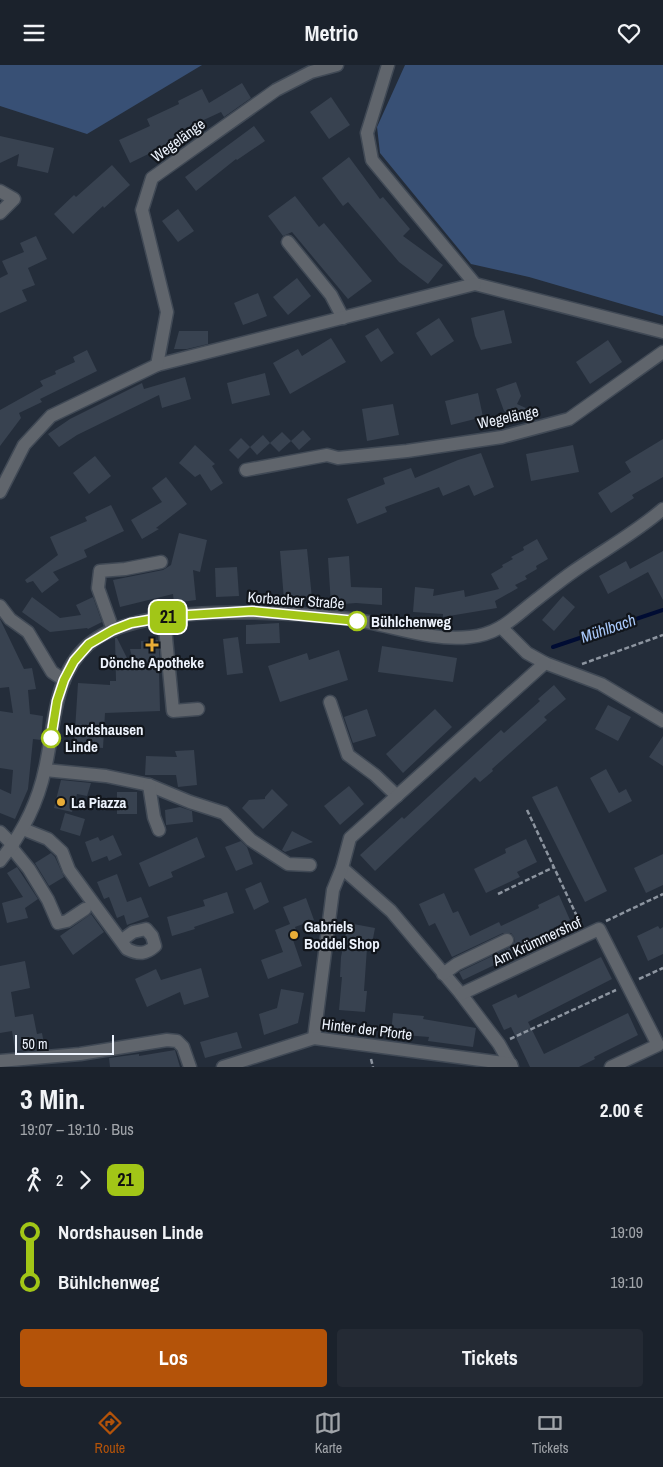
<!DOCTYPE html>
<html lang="de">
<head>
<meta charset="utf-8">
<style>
  :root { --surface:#1b222c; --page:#242a34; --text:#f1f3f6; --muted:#a0a4a9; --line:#393f48; --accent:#b45309 }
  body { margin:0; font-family:"Archivo Narrow",sans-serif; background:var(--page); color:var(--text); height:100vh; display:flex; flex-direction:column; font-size:19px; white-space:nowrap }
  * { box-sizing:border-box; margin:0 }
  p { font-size:16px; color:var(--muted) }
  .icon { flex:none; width:28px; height:28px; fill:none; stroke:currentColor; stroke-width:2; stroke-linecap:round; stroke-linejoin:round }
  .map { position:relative; height:1002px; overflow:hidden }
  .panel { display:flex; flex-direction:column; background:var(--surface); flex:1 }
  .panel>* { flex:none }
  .badge { padding:0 10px; border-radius:8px; font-size:18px; line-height:32px }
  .scale { position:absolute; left:15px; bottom:12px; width:99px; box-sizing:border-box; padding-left:5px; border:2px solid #edf3fd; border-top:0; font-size:14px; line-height:18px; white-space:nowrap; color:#edf3fd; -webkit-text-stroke:4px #11151b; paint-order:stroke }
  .map>.badge { position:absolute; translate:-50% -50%; box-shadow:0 0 0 2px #fff }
  .legs { display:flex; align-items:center; gap:8px; height:55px; padding:0 20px; font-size:16px }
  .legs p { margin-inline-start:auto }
  .head { display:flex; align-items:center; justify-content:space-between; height:85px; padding:0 20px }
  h1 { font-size:28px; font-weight:800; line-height:38px }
  .action { display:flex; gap:10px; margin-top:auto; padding:10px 20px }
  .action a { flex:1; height:58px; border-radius:5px; background:var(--accent); color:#fff; font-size:20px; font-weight:800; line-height:58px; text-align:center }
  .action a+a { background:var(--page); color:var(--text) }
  ul { padding:0 20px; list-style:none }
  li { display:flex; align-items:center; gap:18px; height:50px; font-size:19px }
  li i { display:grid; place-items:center; width:8px; height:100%; margin:0 6px; background:currentColor }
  li i::after { content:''; width:12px; height:12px; margin:-6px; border:4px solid; border-radius:50%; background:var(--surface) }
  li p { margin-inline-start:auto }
  li:first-child i { background:linear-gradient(#0000 50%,currentColor 0) }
  li:last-child i { background:linear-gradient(currentColor 50%,#0000 0) }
  header { display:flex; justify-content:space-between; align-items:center; height:65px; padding:0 20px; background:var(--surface); font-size:22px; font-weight:800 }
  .menu { display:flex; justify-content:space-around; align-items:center; height:70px; border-top:1px solid var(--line); background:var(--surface); font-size:14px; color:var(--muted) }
  .menu a { display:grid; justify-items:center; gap:2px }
  .menu .active { color:var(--accent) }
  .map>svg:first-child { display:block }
</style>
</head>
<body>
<header><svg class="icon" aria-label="menu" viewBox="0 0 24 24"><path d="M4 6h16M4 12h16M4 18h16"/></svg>Metrio<svg class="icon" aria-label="heart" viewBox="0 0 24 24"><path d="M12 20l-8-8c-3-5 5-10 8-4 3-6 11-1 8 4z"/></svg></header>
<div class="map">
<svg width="663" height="1002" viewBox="0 0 663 1002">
  <rect width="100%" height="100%" fill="#242d3a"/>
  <g fill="#385075">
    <path d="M 0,0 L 202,0 L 87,69 L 0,41 Z"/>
    <path d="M 405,0 L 663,0 L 663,251 L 529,212 L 471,199 L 380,88 L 377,62 Z"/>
  </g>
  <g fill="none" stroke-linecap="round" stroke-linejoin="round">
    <path stroke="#000c33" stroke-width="4" d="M 553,582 L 663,545"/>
  </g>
  <g fill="#384250">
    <path d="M 242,18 L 251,33 L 224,52 L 221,47 L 182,65 L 185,71 L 130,98 L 119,75 L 150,61 L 147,54 L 179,39 L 178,36 L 202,24 L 209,38 Z"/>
    <path d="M 331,32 L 350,60 L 329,74 L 310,47 Z"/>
    <path d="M 254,61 L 265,76 L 237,95 L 236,94 L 196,126 L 185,112 Z"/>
    <path d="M 0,71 L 54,83 L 48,108 L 17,101 L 19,89 L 0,98 Z"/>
    <path d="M 349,92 L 380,134 L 383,132 L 410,164 L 403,171 L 443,200 L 428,219 L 399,197 L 348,137 L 343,141 L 322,113 Z"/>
    <path d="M 112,100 L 130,120 L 104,143 L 103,141 L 73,169 L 54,149 L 74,130 L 76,132 Z"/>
    <path d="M 295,131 L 319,162 L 324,158 L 372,216 L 348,234 L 292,167 L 283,171 L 268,151 Z"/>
    <path d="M 178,144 L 194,166 L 178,177 L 162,156 Z"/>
    <path d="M 36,171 L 47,194 L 28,203 L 35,220 L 22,225 L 27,236 L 0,248 L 0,213 L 8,209 L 2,196 L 24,187 L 20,178 Z"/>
    <path d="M 297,213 L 311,231 L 288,250 L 273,232 Z"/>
    <path d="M 258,228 L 267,251 L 243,260 L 234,238 Z"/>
    <path d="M 504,245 L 512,278 L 481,285 L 475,271 L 471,253 Z"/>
    <path d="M 439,253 L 454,276 L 431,291 L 416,268 Z"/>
    <path d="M 378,263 L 394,288 L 381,297 L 365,271 Z"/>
    <path d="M 179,266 L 208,266 L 208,279 L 187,284 L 174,284 Z"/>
    <path d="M 331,273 L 346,297 L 290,329 L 273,298 L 298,284 L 302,291 Z"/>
    <path d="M 608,275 L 622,297 L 590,319 L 576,297 Z"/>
    <path d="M 87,285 L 97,306 L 40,334 L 42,337 L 19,348 L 21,353 L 0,381 L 0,345 L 43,321 L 40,316 L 56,309 L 55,306 L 75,297 L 73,292 Z"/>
    <path d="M 265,308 L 270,330 L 232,339 L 227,318 Z"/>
    <path d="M 185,312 L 191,334 L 162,343 L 159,330 L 77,370 L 59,382 L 48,369 L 70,354 L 142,318 L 144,324 Z"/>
    <path d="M 516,317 L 521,331 L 517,339 L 528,344 L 523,356 L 504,346 L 496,324 Z"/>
    <path d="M 478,328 L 483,352 L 451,360 L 445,336 Z"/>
    <path d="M 393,339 L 399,370 L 367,376 L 362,344 Z"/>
    <path d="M 303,365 L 311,374 L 299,385 L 291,376 Z"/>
    <path d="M 282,367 L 291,376 L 279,387 L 270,378 Z"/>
    <path d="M 263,370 L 270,378 L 257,390 L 250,382 Z"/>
    <path d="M 241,373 L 250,382 L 238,394 L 229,385 Z"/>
    <path d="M 663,374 L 663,412 L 632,430 L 634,433 L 611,448 L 598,428 L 631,407 L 625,397 Z"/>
    <path d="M 195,380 L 215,399 L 212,401 L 223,418 L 211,426 L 200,409 L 195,412 L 179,398 Z"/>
    <path d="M 573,380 L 579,407 L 531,416 L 526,389 Z"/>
    <path d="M 481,388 L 494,422 L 474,431 L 469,420 L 443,431 L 439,422 L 385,442 L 387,447 L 357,459 L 347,434 L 385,419 L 383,413 L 411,403 L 415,413 L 458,395 Z"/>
    <path d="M 95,391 L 111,411 L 89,429 L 73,408 Z"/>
    <path d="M 166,412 L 187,439 L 156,463 L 159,464 L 142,474 L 131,455 L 162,437 L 152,423 Z"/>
    <path d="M 111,440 L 124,466 L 84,485 L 87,492 L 53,507 L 59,515 L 42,528 L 33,516 L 27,518 L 25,515 L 58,490 L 50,472 L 87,456 L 85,452 Z"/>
    <path d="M 179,468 L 207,475 L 200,507 L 193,505 L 196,535 L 174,538 L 173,529 L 120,542 L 113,515 L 163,505 L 171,500 Z"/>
    <path d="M 537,474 L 548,494 L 536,501 L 537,504 L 525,511 L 527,514 L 515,520 L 518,523 L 495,536 L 497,543 L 443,552 L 443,549 L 413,547 L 415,522 L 434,524 L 433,531 L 464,525 L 465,532 L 499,524 L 491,509 L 503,502 L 502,500 L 513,494 L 511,492 L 524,485 L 523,482 Z"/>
    <path d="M 307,484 L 312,533 L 284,535 L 280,486 Z"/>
    <path d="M 663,486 L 663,535 L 648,507 L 608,529 L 599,511 L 626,496 L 630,504 Z"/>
    <path d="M 349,491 L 351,522 L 382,523 L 382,540 L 356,538 L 331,540 L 328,493 Z"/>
    <path d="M 237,502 L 239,531 L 216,532 L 215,503 Z"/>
    <path d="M 563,531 L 575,542 L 554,566 L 542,555 Z"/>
    <path d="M 32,532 L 60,553 L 81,550 L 76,540 L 93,532 L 102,557 L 88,564 L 87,563 L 50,567 L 22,547 Z"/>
    <path d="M 0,554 L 24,604 L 32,603 L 36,624 L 28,625 L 30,649 L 43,651 L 41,675 L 33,674 L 28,724 L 15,754 L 0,748 L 0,724 L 11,729 L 13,705 L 0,703 L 0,646 L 13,648 L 9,622 L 0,623 Z"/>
    <path d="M 279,558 L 280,578 L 246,579 L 246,560 Z"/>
    <path d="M 238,572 L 243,608 L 227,610 L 223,574 Z"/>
    <path d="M 115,573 L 117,573 L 129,597 L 133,596 L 130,584 L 141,584 L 141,576 L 158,575 L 161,606 L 159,606 L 160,646 L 105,648 L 103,683 L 74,681 L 78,618 L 110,620 L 110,616 L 116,616 Z"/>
    <path d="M 382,581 L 457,593 L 453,617 L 378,607 Z"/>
    <path d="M 339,585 L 348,615 L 280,637 L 268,601 L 307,588 L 309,595 Z"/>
    <path d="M 554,620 L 566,634 L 544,652 L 547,655 L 492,704 L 493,706 L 480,717 L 475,712 L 375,806 L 360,790 L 402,752 L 404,754 L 501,665 L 504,668 L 540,636 L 538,634 Z"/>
    <path d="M 608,640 L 631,652 L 618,676 L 595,664 Z"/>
    <path d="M 367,644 L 376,671 L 353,678 L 344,652 Z"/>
    <path d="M 435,644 L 452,662 L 403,708 L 386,689 Z"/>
    <path d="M 663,671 L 663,701 L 649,692 Z"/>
    <path d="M 194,685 L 197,720 L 178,722 L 176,710 L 145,710 L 146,691 L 177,692 L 175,686 Z"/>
    <path d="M 606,704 L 619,728 L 626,724 L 632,736 L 609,748 L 590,713 Z"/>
    <path d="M 61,715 L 91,718 L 87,731 L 77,729 L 72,747 L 54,743 Z"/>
    <path d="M 349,721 L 364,739 L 340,760 L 324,741 Z"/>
    <path d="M 557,721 L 607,826 L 585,837 L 532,732 Z"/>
    <path d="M 272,724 L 288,740 L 263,764 L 242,743 L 249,735 L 265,734 L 265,732 Z"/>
    <rect x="117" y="727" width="20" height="22"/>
    <path d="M 180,742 L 192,746 L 193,757 L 166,760 L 165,745 Z"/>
    <path d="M 65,748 L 85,754 L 80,771 L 60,765 Z"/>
    <path d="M 292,766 L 313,777 L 285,787 L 282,785 Z"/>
    <path d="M 113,770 L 122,790 L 109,796 L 107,791 L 92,797 L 85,777 L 98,772 L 100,776 Z"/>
    <path d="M 197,772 L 205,792 L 171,807 L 173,812 L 149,822 L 139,798 Z"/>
    <path d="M 526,774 L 537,797 L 517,807 L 520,812 L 486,828 L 474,804 L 506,788 L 505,784 Z"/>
    <path d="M 241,776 L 247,782 L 253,799 L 236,806 L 225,782 Z"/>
    <path d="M 51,788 L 55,792 L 64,812 L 49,821 L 35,798 Z"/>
    <path d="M 663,789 L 663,820 L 646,828 L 634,803 Z"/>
    <path d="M 17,802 L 38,834 L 25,843 L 28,853 L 7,858 L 2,838 L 23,832 L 7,808 Z"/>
    <path d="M 117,809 L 127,837 L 141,832 L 149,852 L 127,860 L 124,850 L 117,853 L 109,832 L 104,834 L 97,817 Z"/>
    <path d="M 261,817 L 269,837 L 254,845 L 245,824 Z"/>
    <path d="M 227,827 L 234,848 L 194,862 L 195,864 L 172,871 L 167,852 L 205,841 L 203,835 Z"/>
    <path d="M 444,828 L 453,848 L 458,846 L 470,871 L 499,857 L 501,861 L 539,843 L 538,840 L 559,830 L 570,855 L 549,865 L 551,868 L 512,886 L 515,890 L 463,915 L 459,907 L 511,882 L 515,876 L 514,872 L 511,868 L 503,868 L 452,892 L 435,858 L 429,861 L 419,839 Z"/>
    <path d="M 306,833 L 314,855 L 295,862 L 299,873 L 293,875 L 302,901 L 268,914 L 261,895 L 283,887 L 275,865 L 290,859 L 283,842 Z"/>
    <path d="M 91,849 L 104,867 L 73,890 L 60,871 Z"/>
    <path d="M 348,858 L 375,863 L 371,884 L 367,883 L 364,926 L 367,926 L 365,947 L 339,945 L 342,912 L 340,912 L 341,892 Z"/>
    <path d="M 658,861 L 660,864 L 663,862 L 663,889 L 648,896 L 637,871 Z"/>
    <path d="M 601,892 L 612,914 L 528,957 L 544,989 L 628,948 L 638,970 L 594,992 L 595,994 L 579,1002 L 530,1002 L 511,962 L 504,965 L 492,940 L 516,929 L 518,933 Z"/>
    <path d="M 25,896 L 30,923 L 11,927 L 15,952 L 33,949 L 37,969 L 42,968 L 45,984 L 15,986 L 12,966 L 0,968 L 0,901 Z"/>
    <path d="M 201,903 L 209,932 L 184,940 L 180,927 L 147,942 L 135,914 L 156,904 L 161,915 Z"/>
    <path d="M 281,924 L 304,928 L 298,958 L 264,970 L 259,949 L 277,943 Z"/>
    <path d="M 393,948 L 424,951 L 423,954 L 476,963 L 473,982 L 428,976 L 429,972 L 391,969 Z"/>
    <path d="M 237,967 L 242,983 L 205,993 L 200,977 Z"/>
    <path d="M 175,985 L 180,1002 L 110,1002 L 109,993 L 139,989 L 139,991 Z"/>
  </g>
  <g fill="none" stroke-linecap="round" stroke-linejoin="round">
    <defs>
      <g id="minor">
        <path d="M 388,0 L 367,68 L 372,95 L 475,219 L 663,267"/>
        <path d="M 0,126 L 14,134 L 0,148"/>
        <path d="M 288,177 L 331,230 L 343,253"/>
        <path d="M 157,300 L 475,219"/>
        <path d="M 246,405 L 327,390 L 338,393 L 407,386 L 502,372 L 569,354 L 663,287"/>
        <path d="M 0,427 L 24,380 L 51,351 L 157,300 L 167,247 L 142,145 L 152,113 L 276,25 L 311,7 L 337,0"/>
        <path d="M 0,541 L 10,554 L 28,567 L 52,607 L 64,615"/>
        <path d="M 164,552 L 173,646 L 198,644"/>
        <path d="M 501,562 L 527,588 L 545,598 L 601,619 L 663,656"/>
        <path d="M 113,565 L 98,523 L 100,506 L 125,504 L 161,497"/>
        <path d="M 330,637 L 348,690 L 375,710 L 397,731"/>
        <path d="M 45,705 L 106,711 L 149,720 L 190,737 L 224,748 L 251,775 L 288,799 L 310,800"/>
        <path d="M 149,720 L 154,752 L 159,765"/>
        <path d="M 23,764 L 48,774 L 62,787 L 69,805 L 127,884 C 139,890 146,889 155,881 L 152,871 L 146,864 L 133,867 L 122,875"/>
        <path d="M 0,767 L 13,780"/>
        <path d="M 11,782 L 29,804 L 48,835 L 58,858 L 67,856 L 85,844"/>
        <path d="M 0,796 C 22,769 38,737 45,704 C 55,661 53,611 88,580 C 137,536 288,547 350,554 C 389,559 431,577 470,572 C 500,569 514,552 536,535 C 549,525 561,515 574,506 C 604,485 635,468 663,444"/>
        <path d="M 342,803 L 391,846 L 461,929 L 499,979 L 512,1002"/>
        <path d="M 443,909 L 457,899 L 507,875"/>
        <path d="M 461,929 L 599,864 L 658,980 L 611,1002"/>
        <path d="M 314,973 L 333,825 L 342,803 L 350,773 L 545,598"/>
        <path d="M 0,996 L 80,989 L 167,975 L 177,976 L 183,982 L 190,1002"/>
        <path d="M 223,1002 L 314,973 L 511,999"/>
      </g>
    </defs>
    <use href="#minor" stroke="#404955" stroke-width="15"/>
    <g stroke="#8d95a0" stroke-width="2.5" stroke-dasharray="5 2.5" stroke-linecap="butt">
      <path d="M 582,599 L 663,570"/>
      <path d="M 527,745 L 581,860"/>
      <path d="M 498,829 L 554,802"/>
      <path d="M 606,856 L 663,829"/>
      <path d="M 639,914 L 663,903"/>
      <path d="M 510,974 L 616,925"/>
      <path d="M 371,994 L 373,1002"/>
    </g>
    <use href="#minor" stroke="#60656c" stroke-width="12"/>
  </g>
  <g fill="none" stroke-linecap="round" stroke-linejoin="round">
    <defs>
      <path id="line-1" d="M 51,673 L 57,636 L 64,615 L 74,596 L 89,579 L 113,565 L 131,558 L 172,551 L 252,546 L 357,556"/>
    </defs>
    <use href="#line-1" stroke="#fff" stroke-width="11"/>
    <use href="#line-1" stroke="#a2c617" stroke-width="8"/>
  </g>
  <g fill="#fff" stroke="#a2c617" stroke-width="2.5">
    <circle cx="357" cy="556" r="9"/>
    <circle cx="51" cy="673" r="9"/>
  </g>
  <g fill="#e8ac37" stroke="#11151b" stroke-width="2">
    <path d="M149.5 572.5h5v5h5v5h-5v5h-5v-5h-5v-5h5z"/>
    <circle cx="61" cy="737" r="5"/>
    <circle cx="294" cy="870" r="5"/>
  </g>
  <g text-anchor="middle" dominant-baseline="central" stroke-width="4.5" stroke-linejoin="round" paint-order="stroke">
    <g font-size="15" fill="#edf3fd" stroke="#11151b">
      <text transform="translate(178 75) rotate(-36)">Wegelänge</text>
      <text transform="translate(508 352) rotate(-12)">Wegelänge</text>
      <text transform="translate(296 535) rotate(4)">Korbacher Straße</text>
      <text transform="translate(537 876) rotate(-25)">Am Krümmershof</text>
      <text transform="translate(367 964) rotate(7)">Hinter der Pforte</text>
    </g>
    <g font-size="15" font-weight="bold" fill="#edf3fd" stroke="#11151b" text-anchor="start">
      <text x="371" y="556">Bühlchenweg</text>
      <text x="65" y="664">Nordshausen<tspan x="65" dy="17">Linde</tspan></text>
    </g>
    <g font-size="15" font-weight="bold" fill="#edf3fd" stroke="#11151b" text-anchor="start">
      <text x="152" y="597" text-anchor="middle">Dönche Apotheke</text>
      <text x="71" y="737">La Piazza</text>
      <text x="304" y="861">Gabriels<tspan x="304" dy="17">Boddel Shop</tspan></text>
    </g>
    <g font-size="16" font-style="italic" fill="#aacafc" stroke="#11151b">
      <text transform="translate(608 563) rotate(-19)">Mühlbach</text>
    </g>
  </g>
</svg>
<div class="scale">50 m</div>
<b class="badge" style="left:168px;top:552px;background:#a2c617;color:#111">21</b>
</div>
<section class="panel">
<div class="head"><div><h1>3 Min.</h1><p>19:07 – 19:10 · Bus</p></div><b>2.00 €</b></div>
<div class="legs"><svg class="icon" aria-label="walk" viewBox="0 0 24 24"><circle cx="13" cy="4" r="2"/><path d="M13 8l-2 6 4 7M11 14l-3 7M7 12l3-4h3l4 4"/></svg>2<svg class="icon" aria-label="forward" viewBox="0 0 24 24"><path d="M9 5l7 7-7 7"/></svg><b class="badge" style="background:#a2c617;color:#111">21</b></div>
<ul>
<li><i style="color:#a2c617"></i><b>Nordshausen Linde</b><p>19:09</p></li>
<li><i style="color:#a2c617"></i><b>Bühlchenweg</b><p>19:10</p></li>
</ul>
<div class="action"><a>Los</a><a>Tickets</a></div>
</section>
<nav class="menu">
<a class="active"><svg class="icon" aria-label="directions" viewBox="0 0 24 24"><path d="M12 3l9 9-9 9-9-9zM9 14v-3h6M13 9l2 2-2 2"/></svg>Route</a>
<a><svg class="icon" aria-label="map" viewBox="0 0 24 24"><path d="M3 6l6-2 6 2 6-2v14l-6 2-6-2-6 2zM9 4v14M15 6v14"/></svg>Karte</a>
<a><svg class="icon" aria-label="tickets" viewBox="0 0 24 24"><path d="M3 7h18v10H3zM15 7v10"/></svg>Tickets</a>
</nav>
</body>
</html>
